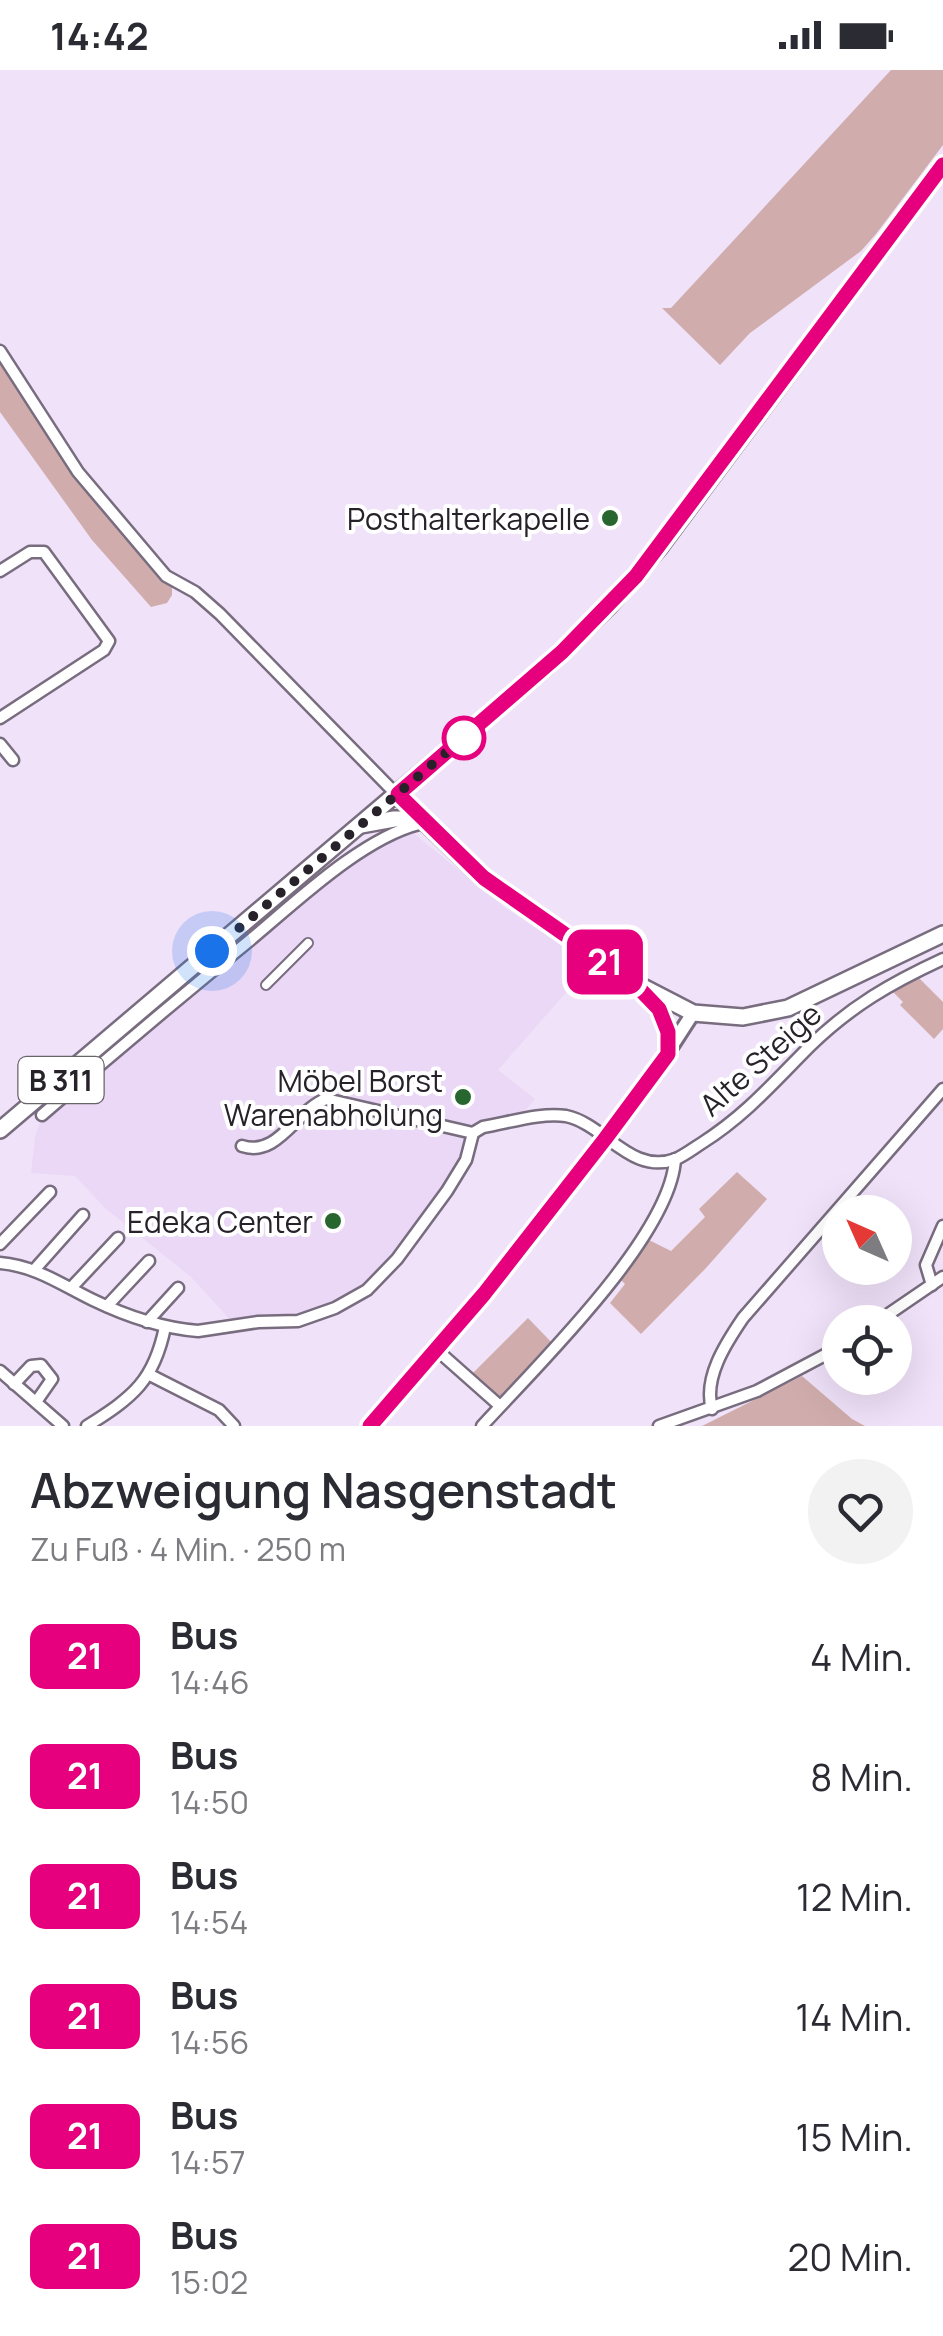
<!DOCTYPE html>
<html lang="de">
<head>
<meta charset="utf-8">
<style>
  :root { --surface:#fff; --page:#f2f2f3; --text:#2b2b33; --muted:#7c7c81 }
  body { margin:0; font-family:Manrope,sans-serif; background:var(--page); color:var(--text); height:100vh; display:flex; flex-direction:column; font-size:38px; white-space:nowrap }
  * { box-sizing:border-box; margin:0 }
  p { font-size:32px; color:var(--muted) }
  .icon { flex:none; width:55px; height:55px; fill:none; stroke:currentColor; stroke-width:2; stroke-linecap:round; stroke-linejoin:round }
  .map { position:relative; height:1356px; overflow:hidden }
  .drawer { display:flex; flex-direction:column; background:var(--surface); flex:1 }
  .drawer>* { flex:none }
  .badge { padding:0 20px; border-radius:15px; font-size:35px; line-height:65px }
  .needle { width:65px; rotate:315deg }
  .fabs { position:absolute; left:822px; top:1125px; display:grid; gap:20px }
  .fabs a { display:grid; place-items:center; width:90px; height:90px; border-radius:50%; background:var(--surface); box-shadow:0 10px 40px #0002; font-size:50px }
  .you { position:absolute; width:50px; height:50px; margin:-25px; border:8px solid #fff; border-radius:50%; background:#1a73e8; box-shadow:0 0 0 15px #1a73e833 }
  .map>.badge { position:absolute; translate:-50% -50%; box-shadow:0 0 0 5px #fff }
  .round { display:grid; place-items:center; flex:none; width:105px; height:105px; border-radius:52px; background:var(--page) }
  .overview { display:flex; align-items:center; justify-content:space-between; height:170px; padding:0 30px }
  h1 { font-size:48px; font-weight:600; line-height:75px }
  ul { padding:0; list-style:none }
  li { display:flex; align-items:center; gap:30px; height:120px; padding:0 30px }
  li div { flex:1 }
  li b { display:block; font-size:38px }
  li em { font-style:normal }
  li .badge { min-width:110px; font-weight:700; text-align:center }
  .status { display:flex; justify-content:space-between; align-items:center; height:70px; padding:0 50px; background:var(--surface); direction:ltr }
  .status svg { height:28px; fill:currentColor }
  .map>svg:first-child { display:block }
</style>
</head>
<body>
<div class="status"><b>14:42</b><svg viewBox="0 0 49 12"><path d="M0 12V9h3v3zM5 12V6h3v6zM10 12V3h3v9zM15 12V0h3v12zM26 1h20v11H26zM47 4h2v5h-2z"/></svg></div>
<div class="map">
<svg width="943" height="1356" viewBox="0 0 943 1356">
  <rect width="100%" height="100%" fill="#f0e2f9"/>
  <path fill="#ead8f6" d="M 406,757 L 504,837 L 591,894 L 498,1000 L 535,1029 L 515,1052 L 473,1063 L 469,1082 L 382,1207 L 312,1248 L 235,1255 L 190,1206 L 105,1138 L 75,1106 L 31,1103 L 35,1067 L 42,1045 L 371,774 Z"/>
  <g fill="#d0adac">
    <path d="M 891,0 L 943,0 L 943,75 L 876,164 L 861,181 L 750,263 L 720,295 L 662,238 L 671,238 Z"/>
    <path d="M 0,287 L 63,387 L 172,515 L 172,525 L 167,533 L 151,537 L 92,470 L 0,342 Z"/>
    <path d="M 917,906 L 943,932 L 943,959 L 934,969 L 900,935 L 903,932 L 890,919 Z"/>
    <path d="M 737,1102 L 767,1129 L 706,1198 L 641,1264 L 610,1233 L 625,1214 L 619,1208 L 645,1168 L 671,1181 L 705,1147 L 699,1139 Z"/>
    <path d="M 528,1248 L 555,1276 L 500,1336 L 469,1307 Z"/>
    <path d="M 802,1306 L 852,1349 L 865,1356 L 702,1356 Z"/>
  </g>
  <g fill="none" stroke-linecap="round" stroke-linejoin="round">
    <defs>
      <path id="pedestrian" d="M 266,915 L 308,873"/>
      <g id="minor">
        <path d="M 0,281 L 78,402 L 166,506 L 195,522 L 220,544 L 397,725"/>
        <path d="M 0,501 L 30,482 L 44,482 L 109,571 L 104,580 L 0,648"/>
        <path d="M 0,674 L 13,690"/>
        <path d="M 42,1045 C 110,986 179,928 249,871 C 296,832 361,769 419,754"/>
        <path d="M 242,1076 C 278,1088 296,1040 326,1029 L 473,1063 L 483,1057 C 508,1053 541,1042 566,1046 C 605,1054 631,1106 676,1089 C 685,1085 694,1078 702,1073 C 746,1045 774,1012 810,976 C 851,936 891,913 943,889"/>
        <path d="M 0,1174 L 50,1122"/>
        <path d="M 0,1193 C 36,1196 62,1215 93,1230 C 126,1246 161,1258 198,1261 L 258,1252 L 298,1251 L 335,1238 L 367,1220 L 397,1189 L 447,1121 L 466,1090 L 473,1063"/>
        <path d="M 35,1199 L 83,1145"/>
        <path d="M 932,1215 L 926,1195 L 943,1156"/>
        <path d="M 71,1218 L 118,1168"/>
        <path d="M 107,1236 L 149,1191"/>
        <path d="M 147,1252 L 178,1218"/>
        <path d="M 877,1252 L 943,1207"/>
        <path d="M 438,1281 L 500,1336"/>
        <path d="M 0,1301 L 63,1356"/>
        <path d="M 150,1305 L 219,1340 L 234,1356"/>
        <path d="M 14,1314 L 31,1296 L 41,1295 L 52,1309 L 36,1332"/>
        <path d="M 712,1339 C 703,1308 726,1273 743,1248 L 943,1019"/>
        <path d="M 87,1356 C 133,1327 154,1311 165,1257"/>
        <path d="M 482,1356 C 535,1298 671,1166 675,1089"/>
        <path d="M 659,1356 L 757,1321 L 840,1277"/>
      </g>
      <g id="tertiary">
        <path d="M 638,918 L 665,949 L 668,982"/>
        <path d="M 370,1356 L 484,1224 L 649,1011 L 693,943"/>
      </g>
      <g id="secondary">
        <path d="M 397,725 L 483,808 L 633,912 L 693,943 L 743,947 L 788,938 L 943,864"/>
        <path d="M 361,755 L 394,749 L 420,749"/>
      </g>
      <path id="primary" d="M 0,1060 L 547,596 L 610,535 L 659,478 L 943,95"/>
    </defs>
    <use href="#pedestrian" stroke="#786c7f" stroke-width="12"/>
    <use href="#minor" stroke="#786c7f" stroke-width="15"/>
    <use href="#tertiary" stroke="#786c7f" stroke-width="18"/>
    <use href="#secondary" stroke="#786c7f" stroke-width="20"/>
    <use href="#primary" stroke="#786c7f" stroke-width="20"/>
    <use href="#pedestrian" stroke="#fff" stroke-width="8"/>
    <use href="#minor" stroke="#fff" stroke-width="10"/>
    <use href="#tertiary" stroke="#fff" stroke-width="12"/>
    <use href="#secondary" stroke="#fff" stroke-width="15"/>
    <use href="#primary" stroke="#fff" stroke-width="15"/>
  </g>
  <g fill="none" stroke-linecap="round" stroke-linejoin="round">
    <defs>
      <path id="line" d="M 370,1356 L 484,1224 L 605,1069 L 668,984 L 668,962 L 659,939 L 633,912 L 484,808 L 398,724 L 562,582 L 636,506 L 943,95"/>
    </defs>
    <use href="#line" stroke="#fff" stroke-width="22"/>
    <use href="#line" stroke="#e6007e" stroke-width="15"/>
    <path stroke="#27222a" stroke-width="10" stroke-dasharray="0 18" d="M 212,881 L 474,659 L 464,668"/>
  </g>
  <g fill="#27662e" stroke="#fff" stroke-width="4">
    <circle cx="610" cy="448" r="10"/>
    <circle cx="463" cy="1027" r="10"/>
    <circle cx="333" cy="1151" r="10"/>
  </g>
  <circle fill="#fff" stroke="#e6007e" stroke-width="5" cx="464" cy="668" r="20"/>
  <g text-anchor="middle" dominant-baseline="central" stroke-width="8" stroke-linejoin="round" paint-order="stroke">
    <rect fill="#fff" stroke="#68646a" stroke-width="2.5" x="18.5" y="987" width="85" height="46" rx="8"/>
    <g font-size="28" font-weight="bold" fill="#27222a">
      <text x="61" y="1010">B 311</text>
    </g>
    <g font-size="30" fill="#27222a" stroke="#fff" text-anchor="end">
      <text x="590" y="448">Posthalterkapelle</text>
      <text x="443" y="1010">Möbel Borst<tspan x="443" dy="34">Warenabholung</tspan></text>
      <text x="313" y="1151">Edeka Center</text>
    </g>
    <g font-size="30" fill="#27222a" stroke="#fff">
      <text transform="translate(760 989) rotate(-42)">Alte Steige</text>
    </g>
  </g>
</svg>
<div class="fabs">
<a><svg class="needle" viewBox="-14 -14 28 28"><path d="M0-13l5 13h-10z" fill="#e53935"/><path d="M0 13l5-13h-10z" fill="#7c7c81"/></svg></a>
<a><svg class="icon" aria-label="locate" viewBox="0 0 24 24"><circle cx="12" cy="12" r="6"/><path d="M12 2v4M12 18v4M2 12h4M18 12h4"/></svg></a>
</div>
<div class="you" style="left:212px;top:881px"></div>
<b class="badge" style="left:605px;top:892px;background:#e6007e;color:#fff">21</b>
</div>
<section class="drawer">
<div class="overview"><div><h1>Abzweigung Nasgenstadt</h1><p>Zu Fuß · 4 Min. · 250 m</p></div><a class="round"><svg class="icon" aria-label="heart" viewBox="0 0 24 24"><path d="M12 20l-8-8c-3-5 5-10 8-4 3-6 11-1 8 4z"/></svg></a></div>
<ul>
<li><span class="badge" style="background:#e6007e;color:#fff">21</span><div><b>Bus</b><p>14:46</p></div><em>4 Min.</em></li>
<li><span class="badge" style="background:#e6007e;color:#fff">21</span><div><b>Bus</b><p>14:50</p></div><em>8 Min.</em></li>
<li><span class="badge" style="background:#e6007e;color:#fff">21</span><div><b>Bus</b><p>14:54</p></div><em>12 Min.</em></li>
<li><span class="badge" style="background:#e6007e;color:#fff">21</span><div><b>Bus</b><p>14:56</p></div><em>14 Min.</em></li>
<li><span class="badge" style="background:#e6007e;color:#fff">21</span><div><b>Bus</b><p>14:57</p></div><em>15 Min.</em></li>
<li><span class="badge" style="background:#e6007e;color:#fff">21</span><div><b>Bus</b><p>15:02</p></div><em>20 Min.</em></li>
</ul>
</section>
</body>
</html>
